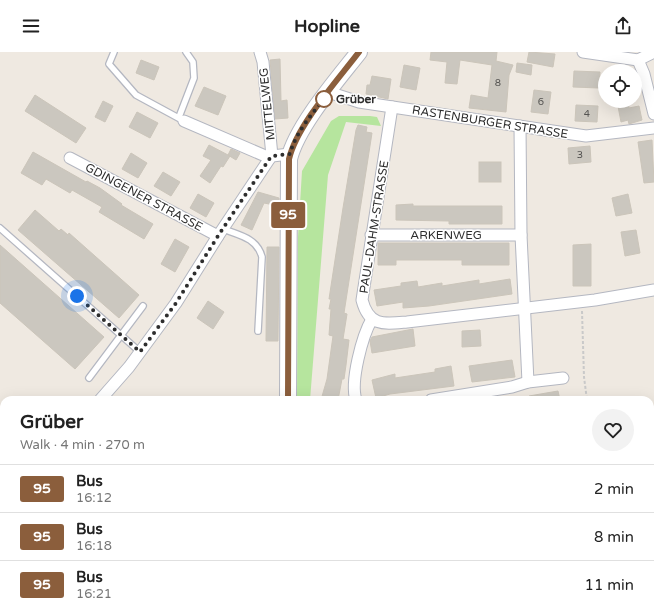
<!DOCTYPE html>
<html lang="en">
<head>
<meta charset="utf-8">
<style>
  :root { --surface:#fff; --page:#f2f2f2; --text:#222; --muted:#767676; --line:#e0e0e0 }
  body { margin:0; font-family:"Varela Round",sans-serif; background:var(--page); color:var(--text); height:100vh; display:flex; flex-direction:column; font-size:15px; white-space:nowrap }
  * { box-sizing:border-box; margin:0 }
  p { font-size:13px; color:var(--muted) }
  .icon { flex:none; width:22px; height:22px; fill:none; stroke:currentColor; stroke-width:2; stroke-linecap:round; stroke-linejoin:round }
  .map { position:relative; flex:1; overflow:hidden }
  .details { position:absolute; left:0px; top:344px; width:654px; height:220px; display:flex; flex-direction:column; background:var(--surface); border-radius:12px 12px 0 0; box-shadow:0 4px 16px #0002 }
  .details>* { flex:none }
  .badge { padding:0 8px; border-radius:3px; font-size:14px; line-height:26px }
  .buttons { position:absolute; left:598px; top:12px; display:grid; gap:8px }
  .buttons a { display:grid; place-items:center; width:44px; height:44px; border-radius:50%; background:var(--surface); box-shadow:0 4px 16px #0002; font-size:20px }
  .you { position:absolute; width:20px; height:20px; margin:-10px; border:3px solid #fff; border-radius:50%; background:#1a73e8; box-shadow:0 0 0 6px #1a73e833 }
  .map>.badge { position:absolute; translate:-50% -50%; box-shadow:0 0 0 2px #fff }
  .round { display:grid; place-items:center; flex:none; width:42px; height:42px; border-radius:21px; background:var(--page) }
  .overview { display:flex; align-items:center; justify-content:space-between; height:68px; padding:0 20px }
  h1 { font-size:19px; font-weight:700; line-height:30px }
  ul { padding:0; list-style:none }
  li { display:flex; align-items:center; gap:12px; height:48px; padding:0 20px; border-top:1px solid var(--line) }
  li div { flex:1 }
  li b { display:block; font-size:15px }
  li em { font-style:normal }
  li .badge { min-width:44px; font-weight:700; text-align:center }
  header { display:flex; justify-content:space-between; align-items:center; height:52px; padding:0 20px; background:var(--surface); font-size:18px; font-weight:700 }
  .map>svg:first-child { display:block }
</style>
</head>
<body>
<header><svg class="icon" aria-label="menu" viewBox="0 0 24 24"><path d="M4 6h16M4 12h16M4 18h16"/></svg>Hopline<svg class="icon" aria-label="share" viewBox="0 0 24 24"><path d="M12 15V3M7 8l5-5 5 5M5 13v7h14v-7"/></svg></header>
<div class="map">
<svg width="654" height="564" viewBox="0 0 654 564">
  <rect width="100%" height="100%" fill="#efe9e1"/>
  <path fill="#f0e6d1" d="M 4,459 L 4,508 L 0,505 L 0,463 Z"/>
  <g fill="#b6e59e">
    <path d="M 339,64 L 370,64 L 377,65 L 381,74 L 346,70 L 328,123 L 310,348 L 297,348 L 298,185 L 302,119 L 331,69 Z"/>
    <path d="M 0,505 L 4,508 L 4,560 L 145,560 L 169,564 L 2,564 L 0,547 Z"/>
    <path d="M 301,560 L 497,560 L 487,564 L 302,564 Z"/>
  </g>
  <g fill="#cbc7bf" stroke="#cbc5ba">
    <path d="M 431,0 L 497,0 L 496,9 L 513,13 L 509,23 L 506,60 L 469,56 L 471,43 L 488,46 L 492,13 L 460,8 L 457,32 L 445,31 L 447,10 L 430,8 Z"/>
    <path d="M 529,0 L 555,2 L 553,15 L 527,10 Z"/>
    <path d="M 280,7 L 281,49 L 287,48 L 288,66 L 275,67 L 270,8 Z"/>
    <path d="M 141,8 L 159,15 L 154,28 L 136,21 Z"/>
    <path d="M 517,11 L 532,13 L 531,23 L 516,20 Z"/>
    <path d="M 404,13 L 420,16 L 416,38 L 400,35 Z"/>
    <path d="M 574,19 L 600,20 L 599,36 L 573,35 Z"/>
    <path d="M 372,24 L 391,27 L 388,47 L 366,42 L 367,33 L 370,33 Z"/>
    <path d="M 204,35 L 226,44 L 218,63 L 195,54 Z"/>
    <path d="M 534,38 L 551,40 L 548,62 L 531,60 Z"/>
    <path d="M 35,43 L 86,76 L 76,91 L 25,59 Z"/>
    <path d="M 103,49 L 113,54 L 105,70 L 95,65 Z"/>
    <path d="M 617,49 L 628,49 L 629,56 L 639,54 L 642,68 L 629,72 L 628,68 L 621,70 Z"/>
    <path d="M 576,53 L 598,54 L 597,70 L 575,69 Z"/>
    <path d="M 137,60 L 158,71 L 150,86 L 129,75 Z"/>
    <path d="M 358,73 L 367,75 L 366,80 L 372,81 L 344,261 L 347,262 L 343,287 L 349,288 L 346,313 L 344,327 L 342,327 L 338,348 L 321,348 L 327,327 L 333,284 L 329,283 L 331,257 L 329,257 L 331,247 L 329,247 L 343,156 L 356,78 Z"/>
    <path d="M 652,88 L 654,130 L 644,131 L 638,90 Z"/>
    <path d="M 209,93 L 228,103 L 231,97 L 240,101 L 236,108 L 228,103 L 230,104 L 223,115 L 221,114 L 210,131 L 200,124 L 211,108 L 203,104 Z"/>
    <path d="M 590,94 L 591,110 L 569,112 L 568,96 Z"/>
    <path d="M 33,100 L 86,130 L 87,129 L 100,136 L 122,152 L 121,153 L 153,172 L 144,187 L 99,160 L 102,155 L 72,138 L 70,141 L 46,127 L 42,133 L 21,121 Z"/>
    <path d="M 131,101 L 147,111 L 138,126 L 122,117 Z"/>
    <rect x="479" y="110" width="22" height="20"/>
    <path d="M 163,120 L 180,130 L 171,144 L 154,134 Z"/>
    <path d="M 258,140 L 279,146 L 279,154 L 264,151 L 252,178 L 241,173 Z"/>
    <path d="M 198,142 L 214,151 L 206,165 L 190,156 Z"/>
    <path d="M 628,142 L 632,161 L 616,164 L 612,146 Z"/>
    <path d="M 413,152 L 413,154 L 502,154 L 502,172 L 449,172 L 449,169 L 396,168 L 396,153 Z"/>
    <path d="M 35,158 L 59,179 L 61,177 L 68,183 L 69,181 L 139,243 L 119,266 L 18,178 Z"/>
    <path d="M 636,178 L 640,201 L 625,204 L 621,180 Z"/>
    <path d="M 175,187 L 189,195 L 175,220 L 161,212 Z"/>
    <path d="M 378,191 L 509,191 L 509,213 L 462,213 L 462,208 L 396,208 L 396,213 L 378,213 Z"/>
    <path d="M 591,192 L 591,234 L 573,234 L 573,193 Z"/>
    <path d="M 0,193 L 104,285 L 75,317 L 0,251 Z"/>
    <path d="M 267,195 L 279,195 L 278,289 L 266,289 Z"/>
    <path d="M 510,227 L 512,242 L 429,254 L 403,256 L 403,250 L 377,254 L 374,238 L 401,234 L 401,231 L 417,229 L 418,235 L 442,231 L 442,234 L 479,228 L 479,232 Z"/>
    <path d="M 208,249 L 224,260 L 213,277 L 197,266 Z"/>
    <path d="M 413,277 L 415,294 L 372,301 L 370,289 L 372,285 Z"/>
    <path d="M 480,278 L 481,294 L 462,295 L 462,279 Z"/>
    <path d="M 512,308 L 515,325 L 472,330 L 469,314 Z"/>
    <path d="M 451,314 L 454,334 L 390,342 L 376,346 L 372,328 L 395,322 L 395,326 L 435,320 L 435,317 Z"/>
    <path d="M 558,339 L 560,348 L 529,348 L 529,344 Z"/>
  </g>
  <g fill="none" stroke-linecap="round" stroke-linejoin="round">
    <defs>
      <g id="service">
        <path d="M 114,0 L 109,12 L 136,43 L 184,69"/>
        <path d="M 179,65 L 194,26 L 193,10 L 186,0"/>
        <path d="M 0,176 L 140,300"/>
        <path d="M 223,177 C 239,183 257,186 262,205 L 258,279"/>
        <path d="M 89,326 L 143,254"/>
        <path d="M 0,409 L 4,413"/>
        <path d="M 230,560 L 274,564"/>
      </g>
      <g id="minor">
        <path d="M 260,0 L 263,10 L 272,104"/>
        <path d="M 583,0 L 638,8 L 654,0"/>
        <path d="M 638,8 L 644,22 L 654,62"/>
        <path d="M 328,40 L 359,50 L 586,84 L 654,76"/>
        <path d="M 392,55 L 362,248 C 369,275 384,272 407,270 L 595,248 L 654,238"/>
        <path d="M 184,69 L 270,106"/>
        <path d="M 520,74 L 521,183 L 528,330"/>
        <path d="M 70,106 L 218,184"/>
        <path d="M 371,183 L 521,183"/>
        <path d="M 100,348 L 129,315 L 176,251 L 218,184 L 270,106 L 272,104 L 290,102"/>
        <path d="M 356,348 C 350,330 362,284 372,267"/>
        <path d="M 431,348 L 512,335 L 528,330 L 563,326"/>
      </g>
      <g id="secondary">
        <path d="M 288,348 L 289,107 C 297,74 337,28 359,0"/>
        <path d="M 289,560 L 289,564"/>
      </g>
    </defs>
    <use href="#service" stroke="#b4b7c1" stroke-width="8"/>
    <use href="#minor" stroke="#b4b7c1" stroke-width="13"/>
    <use href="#secondary" stroke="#b4b7c1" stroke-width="18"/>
    <g stroke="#c9c9c9" stroke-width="2" stroke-dasharray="3 2" stroke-linecap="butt">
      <path d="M 582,259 L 584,325 L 587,348"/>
      <path d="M 0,457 L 4,453"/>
      <path d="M 500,560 L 501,564"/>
      <path d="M 630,560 L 631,564"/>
    </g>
    <use href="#service" stroke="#fff" stroke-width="5.5"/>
    <use href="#minor" stroke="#fff" stroke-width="11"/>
    <use href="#secondary" stroke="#fff" stroke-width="16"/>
  </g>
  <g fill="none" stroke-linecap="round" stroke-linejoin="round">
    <defs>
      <path id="line" d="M 288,348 L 289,107 C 297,73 337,29 359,0"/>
    </defs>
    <use href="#line" stroke="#fff" stroke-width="9"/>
    <use href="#line" stroke="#8b5e3c" stroke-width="6"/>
    <path stroke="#2e2e2e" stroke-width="4" stroke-dasharray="0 7.2" d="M 77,244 L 140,300 L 176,251 L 218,184 L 270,106 L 272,104 L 290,102 C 295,82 311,63 324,47"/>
  </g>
  <circle fill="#fff" stroke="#8b5e3c" stroke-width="2" cx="324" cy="47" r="8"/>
  <g text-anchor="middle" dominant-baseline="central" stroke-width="3" stroke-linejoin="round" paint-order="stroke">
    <g font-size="10" fill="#555452">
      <text x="498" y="31">8</text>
      <text x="541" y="50">6</text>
      <text x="587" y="62">4</text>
      <text x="580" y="103">3</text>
    </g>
    <g font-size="12" font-weight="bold" fill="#2e2e2e" stroke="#fff" text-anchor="start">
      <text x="336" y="47">Grüber</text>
    </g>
    <g font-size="12" fill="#2e2e2e" stroke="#fff">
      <text transform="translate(267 52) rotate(-96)">MITTELWEG</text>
      <text transform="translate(490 70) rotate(9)">RASTENBURGER STRASSE</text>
      <text transform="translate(144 145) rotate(28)">GDINGENER STRASSE</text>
      <text transform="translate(374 175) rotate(-81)">PAUL-DAHM-STRASSE</text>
      <text x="446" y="183">ARKENWEG</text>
    </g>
  </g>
</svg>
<div class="buttons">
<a><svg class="icon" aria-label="locate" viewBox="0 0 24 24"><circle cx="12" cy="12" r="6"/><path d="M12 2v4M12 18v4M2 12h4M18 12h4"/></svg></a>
</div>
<div class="you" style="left:77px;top:244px"></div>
<b class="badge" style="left:288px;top:163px;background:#8b5e3c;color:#fff">95</b>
<section class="details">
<div class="overview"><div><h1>Grüber</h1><p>Walk · 4 min · 270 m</p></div><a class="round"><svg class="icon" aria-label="heart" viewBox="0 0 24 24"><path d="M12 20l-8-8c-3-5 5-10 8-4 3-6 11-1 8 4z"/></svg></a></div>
<ul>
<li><span class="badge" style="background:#8b5e3c;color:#fff">95</span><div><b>Bus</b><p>16:12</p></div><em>2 min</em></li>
<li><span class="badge" style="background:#8b5e3c;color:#fff">95</span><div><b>Bus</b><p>16:18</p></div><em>8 min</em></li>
<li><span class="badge" style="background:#8b5e3c;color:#fff">95</span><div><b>Bus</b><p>16:21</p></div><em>11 min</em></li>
</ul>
</section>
</div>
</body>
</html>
